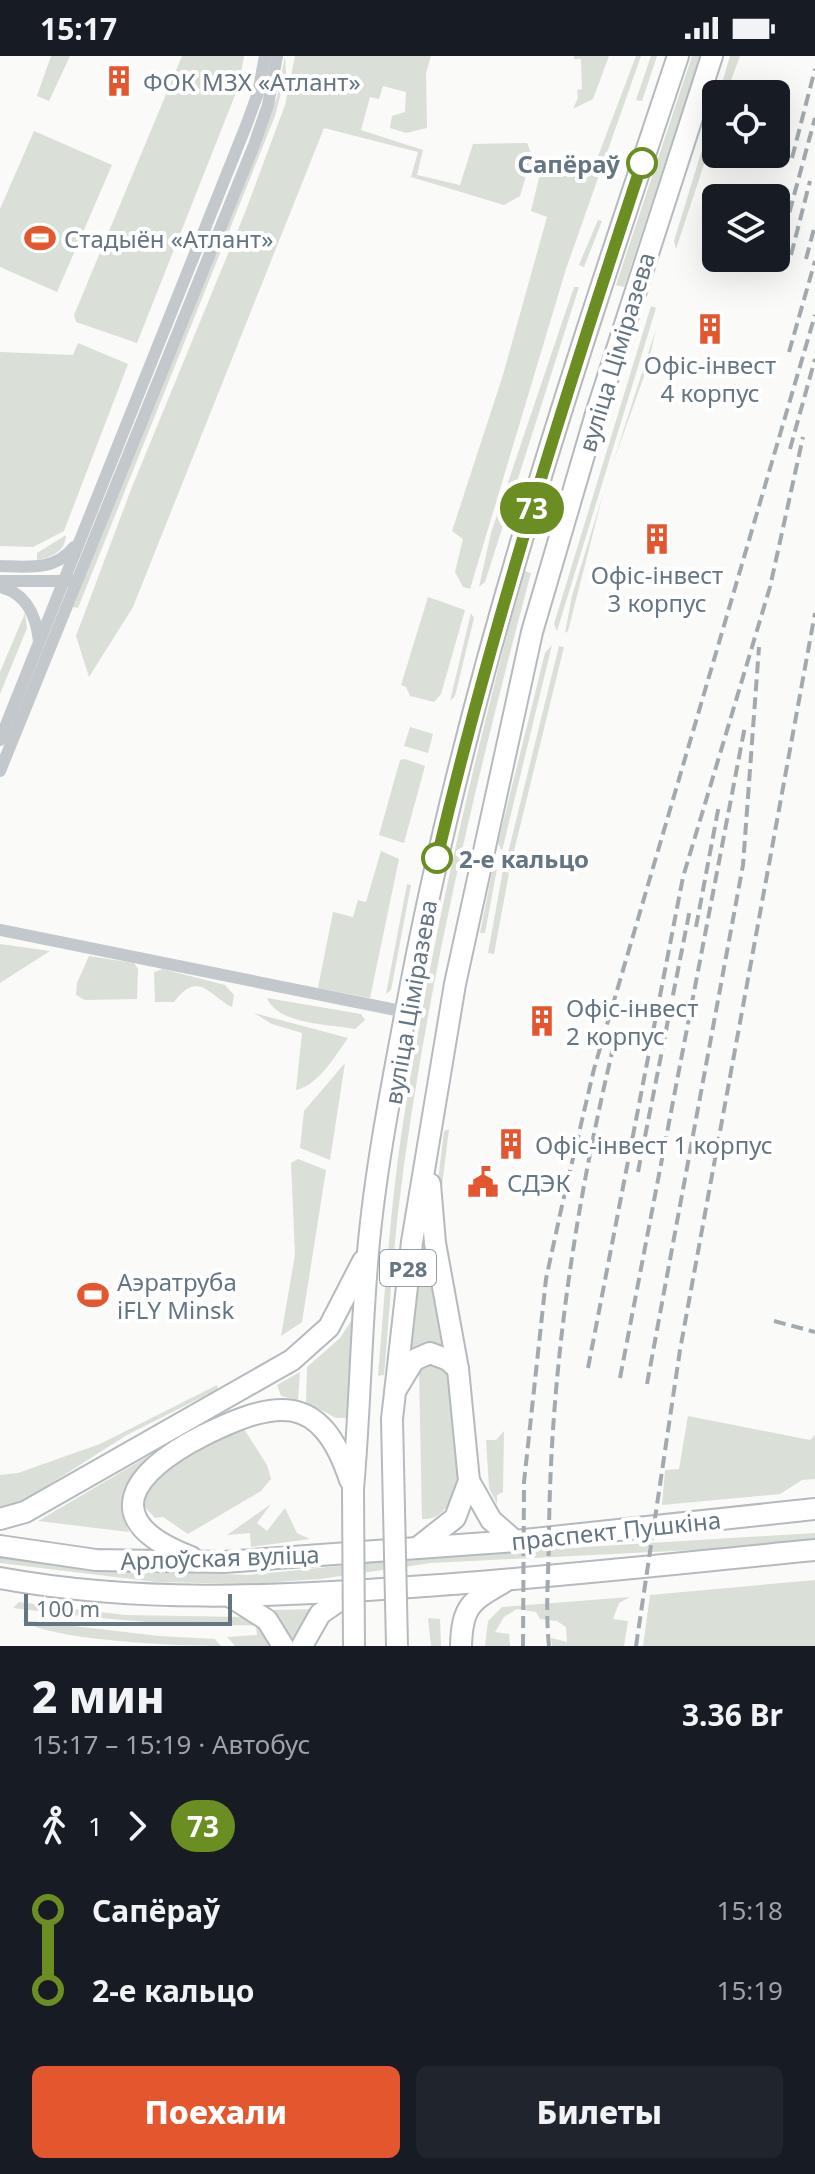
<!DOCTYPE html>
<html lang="ru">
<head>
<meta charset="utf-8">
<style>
  :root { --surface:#171b24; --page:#20242c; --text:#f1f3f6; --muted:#9ea1a6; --accent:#e4572e }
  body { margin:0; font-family:"Noto Sans",sans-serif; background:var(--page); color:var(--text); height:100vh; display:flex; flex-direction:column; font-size:30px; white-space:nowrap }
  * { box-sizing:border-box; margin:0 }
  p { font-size:26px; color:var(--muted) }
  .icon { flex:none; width:44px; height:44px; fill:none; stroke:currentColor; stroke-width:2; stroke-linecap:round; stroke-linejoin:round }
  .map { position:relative; height:1590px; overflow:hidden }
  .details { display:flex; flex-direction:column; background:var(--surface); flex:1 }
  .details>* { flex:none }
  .badge { padding:0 16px; border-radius:26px; font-size:28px; line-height:52px }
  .controls { position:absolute; left:702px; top:24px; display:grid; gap:16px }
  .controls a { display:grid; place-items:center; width:88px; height:88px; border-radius:12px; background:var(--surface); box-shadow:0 8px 32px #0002; font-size:40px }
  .scale { position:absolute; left:24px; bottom:20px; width:208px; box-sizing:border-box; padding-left:8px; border:4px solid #657683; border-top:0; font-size:22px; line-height:28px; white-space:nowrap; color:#657683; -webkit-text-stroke:6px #fff; paint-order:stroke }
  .map>.badge { position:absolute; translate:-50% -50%; box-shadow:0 0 0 4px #fff }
  .legs { display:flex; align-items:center; gap:12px; height:88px; padding:0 32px; font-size:26px }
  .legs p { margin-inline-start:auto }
  .overview { display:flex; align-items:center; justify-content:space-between; height:136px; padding:0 32px }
  h1 { font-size:44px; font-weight:800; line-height:60px }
  .button { display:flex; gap:16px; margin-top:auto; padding:16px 32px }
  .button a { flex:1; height:92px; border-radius:12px; background:var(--accent); color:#fff; font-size:32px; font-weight:800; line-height:92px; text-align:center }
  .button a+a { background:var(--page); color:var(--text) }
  ul { padding:0 32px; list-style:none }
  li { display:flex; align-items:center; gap:28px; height:80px; font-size:30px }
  li i { display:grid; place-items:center; width:12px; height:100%; margin:0 10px; background:currentColor }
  li i::after { content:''; width:20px; height:20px; margin:-10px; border:6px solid; border-radius:50%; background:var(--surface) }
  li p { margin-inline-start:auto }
  li:first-child i { background:linear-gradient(#0000 50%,currentColor 0) }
  li:last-child i { background:linear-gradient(currentColor 50%,#0000 0) }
  .status { display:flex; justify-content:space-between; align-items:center; height:56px; padding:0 40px; background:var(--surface); direction:ltr }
  .status svg { height:22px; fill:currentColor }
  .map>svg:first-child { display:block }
</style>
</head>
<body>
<div class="status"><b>15:17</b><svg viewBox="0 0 49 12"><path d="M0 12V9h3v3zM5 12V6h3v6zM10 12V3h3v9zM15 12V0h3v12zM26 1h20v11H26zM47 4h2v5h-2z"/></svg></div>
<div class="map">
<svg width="815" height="1590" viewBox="0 0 815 1590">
  <rect width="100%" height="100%" fill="#fafaf8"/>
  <g fill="#dadfd7">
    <path d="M 51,0 L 70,0 L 49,45 L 37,40 Z"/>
    <path d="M 182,0 L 244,0 L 239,29 L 137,287 L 76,266 L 74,259 Z"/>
    <path d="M 285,0 L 286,18 L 275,60 L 78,552 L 73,551 L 277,41 Z"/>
    <path d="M 295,0 L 431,0 L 426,17 L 427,72 L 406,77 L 390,72 L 392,60 L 405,56 L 406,36 L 383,30 L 379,43 L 370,41 L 361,74 L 423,94 L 417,119 L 460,129 L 473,88 L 527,87 L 532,99 L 520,140 L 504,149 L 411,121 L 418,96 L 324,72 L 133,551 L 89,621 L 76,580 L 132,431 L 246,154 L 285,49 Z"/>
    <path d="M 574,0 L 609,0 L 593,43 L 573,53 L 578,42 L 577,34 L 582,33 L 581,3 L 574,3 Z"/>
    <path d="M 636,0 L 641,0 L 566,213 L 470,533 L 463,531 L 455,516 L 463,483 L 452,475 L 503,319 L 547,161 L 531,155 L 539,122 L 548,108 L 597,103 Z"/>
    <path d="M 651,0 L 657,0 L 642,45 L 636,44 Z"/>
    <path d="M 692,0 L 699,0 L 699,4 L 624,231 L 616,229 Z"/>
    <path d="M 730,0 L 740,0 L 726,38 L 719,38 Z"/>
    <path d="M 716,48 L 716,72 L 676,193 L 674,185 Z"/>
    <path d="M 34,75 L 112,109 L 57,236 L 0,211 L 0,153 Z"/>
    <path d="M 598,164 L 602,165 L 584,211 L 579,209 Z"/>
    <path d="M 574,231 L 579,231 L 485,526 L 479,531 L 491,477 Z"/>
    <path d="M 651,250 L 656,252 L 557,575 L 554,568 Z"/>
    <path d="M 656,273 L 648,309 L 613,407 Z"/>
    <path d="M 78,287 L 128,308 L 64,475 L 33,491 L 0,490 L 0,296 L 73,299 Z"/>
    <path d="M 603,438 L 568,575 L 565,577 L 572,540 Z"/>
    <path d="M 66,479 C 65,496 52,501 37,504 L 37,497 Z"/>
    <path d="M 524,515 L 531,517 C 475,727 424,940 398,1156 C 392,1210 389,1264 384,1319 L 378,1320 C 385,1236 390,1151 403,1067 C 432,880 475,697 524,515 Z"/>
    <path d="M 428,541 L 465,554 L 441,638 L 434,646 L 410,640 L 406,631 L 401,629 Z"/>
    <path d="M 25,557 L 27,572 L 0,638 L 0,616 Z"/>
    <path d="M 471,557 L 474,562 L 455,640 L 450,645 Z"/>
    <path d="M 552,589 L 502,795 L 498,787 L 545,597 Z"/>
    <path d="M 559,590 L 564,591 L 514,795 L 508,797 Z"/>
    <path d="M 410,671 L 433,678 L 428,697 L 404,690 Z"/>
    <path d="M 405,703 L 425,710 L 404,787 L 379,779 L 400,704 Z"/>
    <path d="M 381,795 L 399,803 L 370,942 L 318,932 L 333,856 L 353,861 L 358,844 L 366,846 Z"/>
    <path d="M 497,813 L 485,877 L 480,877 L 492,816 Z"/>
    <path d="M 503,814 L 509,817 L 494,898 L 488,897 Z"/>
    <path d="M 407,828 L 411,829 L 391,934 L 386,938 Z"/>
    <path d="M 0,888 L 50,895 L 0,927 Z"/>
    <path d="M 89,900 L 134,907 L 138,913 L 137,943 L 85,944 L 76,939 L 77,927 Z"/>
    <path d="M 163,913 L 225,929 L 234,939 L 232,951 C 210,940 198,913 174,946 L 155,946 L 154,916 Z"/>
    <path d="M 267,942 L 361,958 L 365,964 L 355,973 C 330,968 278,969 267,942 Z"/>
    <path d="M 254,957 L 348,982 C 335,1000 319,1029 296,1034 L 302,977 L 272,968 Z"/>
    <path d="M 345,1007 L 330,1104 L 300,1092 L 304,1055 Z"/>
    <path d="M 449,1073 L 441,1138 L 444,1166 L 437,1133 L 444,1075 Z"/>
    <path d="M 298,1103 L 326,1114 L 302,1266 L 281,1280 L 295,1199 L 291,1107 Z"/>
    <path d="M 425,1174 L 447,1291 L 411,1294 Z"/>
    <path d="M 353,1262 L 349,1362 L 336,1362 L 306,1346 L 307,1311 L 340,1282 Z"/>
    <path d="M 437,1305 L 448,1317 L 452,1330 L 458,1428 L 455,1450 L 449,1448 C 441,1458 435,1464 422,1463 L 419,1315 L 424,1306 Z"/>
    <path d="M 300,1316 L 298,1344 L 281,1340 L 277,1329 Z"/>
    <path d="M 217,1329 L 218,1333 L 127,1379 L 20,1447 L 0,1452 L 0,1419 L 18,1417 L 100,1388 Z"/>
    <path d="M 688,1360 L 810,1384 L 815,1379 L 815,1423 L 802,1424 L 780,1438 L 662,1449 L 665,1414 L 679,1413 Z"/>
    <path d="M 244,1373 L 267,1409 L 271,1423 L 261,1435 L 188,1478 L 163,1461 L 155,1462 L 142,1448 C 147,1407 212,1389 244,1373 Z"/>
    <path d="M 504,1375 L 503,1436 L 497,1439 L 497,1448 L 489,1432 L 486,1384 L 496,1384 Z"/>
    <path d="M 152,1398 C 130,1420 116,1445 129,1476 L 38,1465 Z"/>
    <path d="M 271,1448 L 257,1467 L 267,1475 L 285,1452 L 297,1477 L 310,1483 L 251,1491 L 250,1477 L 227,1479 Z"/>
    <path d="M 815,1477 L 815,1486 L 773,1490 L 431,1507 L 320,1523 L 248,1528 L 156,1526 L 0,1507 L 0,1499 L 112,1514 L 249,1519 L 437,1500 Z"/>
    <path d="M 815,1524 L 815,1590 L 643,1590 L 650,1539 Z"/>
    <path d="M 630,1541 L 619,1547 L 613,1563 L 628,1565 L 624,1590 L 552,1590 L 551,1582 L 567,1586 L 566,1571 L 557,1565 L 540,1563 L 536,1556 L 517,1553 L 504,1561 L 495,1576 L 509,1578 L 510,1590 L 485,1590 L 488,1565 L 502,1551 Z"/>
    <path d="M 19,1546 L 125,1559 L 243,1561 L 252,1563 L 277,1590 L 235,1590 L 227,1581 L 257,1579 L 256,1569 C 174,1571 95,1562 13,1552 Z"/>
    <path d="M 317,1553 L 298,1585 L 291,1590 L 289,1578 L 271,1554 Z"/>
    <path d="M 428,1562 L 440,1563 L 441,1590 L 431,1590 Z"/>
    <path d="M 22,1564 L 159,1580 L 215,1583 L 221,1590 C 182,1590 50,1585 22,1564 Z"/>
  </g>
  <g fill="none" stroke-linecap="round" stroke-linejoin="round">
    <defs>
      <g id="primary">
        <path d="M 397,1332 L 414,1304 L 430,1297 L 448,1304 L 458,1313"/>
        <path d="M 392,1363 L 412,1186 L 455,928 L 532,576 L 596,358 L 712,0"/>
        <path d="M 469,1425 L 491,1464 L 515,1485"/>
        <path d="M 353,1433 C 360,1354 361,1275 368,1196 C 375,1116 391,1034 406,955 C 466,628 573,314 678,0"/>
        <path d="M 0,1463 L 25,1456 L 292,1304 L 329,1271 L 363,1205"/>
        <path d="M 0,1490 L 96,1504 L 224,1506 L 515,1485 L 815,1453"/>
        <path d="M 417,1492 L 455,1462 L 469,1425 L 458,1313 L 435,1187 L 430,1128"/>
        <path d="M 191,1501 C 95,1464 132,1416 202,1380 C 275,1344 320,1334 350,1424"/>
        <path d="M 0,1522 C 136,1547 274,1541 411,1531 C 546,1522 680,1507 815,1494"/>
        <path d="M 231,1541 L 267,1564 L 283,1590"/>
        <path d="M 302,1590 L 320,1558 L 350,1537"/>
        <path d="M 461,1590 C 462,1550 471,1545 504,1526"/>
      </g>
    </defs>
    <use href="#primary" stroke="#b5babe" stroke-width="24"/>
    <g stroke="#c3c8cc" stroke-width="12">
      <path d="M 0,510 C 28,511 55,515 74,491"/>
      <path d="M 0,525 L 73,525"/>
      <path d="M 0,531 C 27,537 36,560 39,585"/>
      <path d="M 0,684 L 246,70 L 258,37 L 265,0"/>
      <path d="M 0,715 L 254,89 L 268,49 L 277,0"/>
      <path d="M 0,874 L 406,956"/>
    </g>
    <use href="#primary" stroke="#fff" stroke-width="20"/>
    <g stroke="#a2aab0" stroke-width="4" stroke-dasharray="12 6" stroke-linecap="butt">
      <path d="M 792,102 L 815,13"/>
      <path d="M 780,191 L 815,62"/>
      <path d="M 791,199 L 810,125"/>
      <path d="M 806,203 L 815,169"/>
      <path d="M 789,296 L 815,205"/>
      <path d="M 790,393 L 815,303"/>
      <path d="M 696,871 L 719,749"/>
      <path d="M 638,1116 L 690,853"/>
      <path d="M 774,1265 L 815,1276"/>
      <path d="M 588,1312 L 683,821 L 770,531 L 803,381"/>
      <path d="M 620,1322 L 745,670"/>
      <path d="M 647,1328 L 743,809 L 759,591"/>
      <path d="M 523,1590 L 524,1426 L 546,1223 L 563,1145 L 594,1013 L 815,259"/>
      <path d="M 549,1590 C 545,1552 549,1513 549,1475 C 551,1306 577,1139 617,976"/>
      <path d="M 636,1590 L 680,1294 L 815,557"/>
    </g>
    <defs>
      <g id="primary-bridge">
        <path d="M 392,1363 L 397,1590"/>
        <path d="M 353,1433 L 354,1590"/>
      </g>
    </defs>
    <use href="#primary-bridge" stroke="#b5babe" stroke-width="24" stroke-linecap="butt"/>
    <use href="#primary-bridge" stroke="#fff" stroke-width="20"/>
  </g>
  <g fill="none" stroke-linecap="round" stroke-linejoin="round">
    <defs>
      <path id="line-1" d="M 437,802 C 493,566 566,337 642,107"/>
    </defs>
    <use href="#line-1" stroke="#fff" stroke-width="18"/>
    <use href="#line-1" stroke="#6b8e23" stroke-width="12"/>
  </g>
  <defs>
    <symbol id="building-bare" viewBox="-9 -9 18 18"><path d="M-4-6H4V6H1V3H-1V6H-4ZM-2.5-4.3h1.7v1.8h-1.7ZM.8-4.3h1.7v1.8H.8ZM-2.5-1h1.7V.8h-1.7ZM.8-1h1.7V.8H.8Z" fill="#e4572e" stroke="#fff" stroke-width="2.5" paint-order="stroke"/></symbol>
    <symbol id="stadium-bare" viewBox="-9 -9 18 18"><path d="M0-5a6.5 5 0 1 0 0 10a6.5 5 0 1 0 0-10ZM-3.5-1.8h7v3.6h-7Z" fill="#e4572e" stroke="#fff" stroke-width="2.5" paint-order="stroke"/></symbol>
    <symbol id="civic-bare" viewBox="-9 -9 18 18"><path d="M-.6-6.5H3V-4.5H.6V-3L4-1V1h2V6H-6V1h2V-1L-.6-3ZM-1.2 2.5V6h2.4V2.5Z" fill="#e4572e" stroke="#fff" stroke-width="2.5" paint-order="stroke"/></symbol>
  </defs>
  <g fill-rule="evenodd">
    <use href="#building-bare" x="97" y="3" width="44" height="44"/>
    <use href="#stadium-bare" x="18" y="160" width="44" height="44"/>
    <use href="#building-bare" x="688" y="251" width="44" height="44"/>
    <use href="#building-bare" x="635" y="461" width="44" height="44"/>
    <use href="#building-bare" x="520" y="943" width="44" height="44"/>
    <use href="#building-bare" x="489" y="1066" width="44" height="44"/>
    <use href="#civic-bare" x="461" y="1104" width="44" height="44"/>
    <use href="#stadium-bare" x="71" y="1217" width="44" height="44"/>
  </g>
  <g fill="#fff" stroke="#6b8e23" stroke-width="4">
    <circle cx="642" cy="107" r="14"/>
    <circle cx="437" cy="802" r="14"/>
  </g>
  <g text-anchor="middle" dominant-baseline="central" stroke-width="8" stroke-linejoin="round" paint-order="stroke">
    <rect fill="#fff" stroke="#939fa8" stroke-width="2" x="380" y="1194" width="56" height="36" rx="6"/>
    <g font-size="22" font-weight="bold" fill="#657683">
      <text x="408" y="1212">Р28</text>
    </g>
    <g font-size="24" fill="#657683" stroke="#fff" text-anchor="start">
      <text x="143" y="25">ФОК МЗХ «Атлант»</text>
      <text x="64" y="182">Стадыён «Атлант»</text>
      <text x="710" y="308" text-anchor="middle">Офіс-інвест<tspan x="710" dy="28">4 корпус</tspan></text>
      <text x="657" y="518" text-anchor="middle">Офіс-інвест<tspan x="657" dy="28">3 корпус</tspan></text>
      <text x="566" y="951">Офіс-інвест<tspan x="566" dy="28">2 корпус</tspan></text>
      <text x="535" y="1088">Офіс-інвест 1 корпус</text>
      <text x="507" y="1126">СДЭК</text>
      <text x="117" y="1225">Аэратруба<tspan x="117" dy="28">iFLY Minsk</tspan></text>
    </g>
    <g font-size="24" font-weight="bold" fill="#657683" stroke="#fff" text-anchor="end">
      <text x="620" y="107">Сапёраў</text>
      <text x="459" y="802" text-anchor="start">2-е кальцо</text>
    </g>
    <g font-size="24" fill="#657683" stroke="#fff">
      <text transform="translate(616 296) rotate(-73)">вуліца Ціміразева</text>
      <text transform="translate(410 946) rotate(-80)">вуліца Ціміразева</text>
      <text transform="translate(616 1474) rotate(-6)">праспект Пушкіна</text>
      <text transform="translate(220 1501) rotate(-2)">Арлоўская вуліца</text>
    </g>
  </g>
</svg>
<div class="controls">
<a><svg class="icon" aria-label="locate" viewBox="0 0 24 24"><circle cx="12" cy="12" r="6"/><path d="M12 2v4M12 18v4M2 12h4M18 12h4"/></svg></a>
<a><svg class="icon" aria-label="layers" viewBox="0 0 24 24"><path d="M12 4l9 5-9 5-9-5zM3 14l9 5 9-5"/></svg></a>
</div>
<div class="scale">100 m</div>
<b class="badge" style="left:532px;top:452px;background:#6b8e23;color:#fff">73</b>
</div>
<section class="details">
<div class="overview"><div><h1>2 мин</h1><p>15:17 – 15:19 · Автобус</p></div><b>3.36 Br</b></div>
<div class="legs"><svg class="icon" aria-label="walk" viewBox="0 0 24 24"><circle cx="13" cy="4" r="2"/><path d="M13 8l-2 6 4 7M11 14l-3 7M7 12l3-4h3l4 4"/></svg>1<svg class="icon" aria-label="forward" viewBox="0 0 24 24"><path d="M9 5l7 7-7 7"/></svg><b class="badge" style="background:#6b8e23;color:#fff">73</b></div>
<ul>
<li><i style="color:#6b8e23"></i><b>Сапёраў</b><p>15:18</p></li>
<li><i style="color:#6b8e23"></i><b>2-е кальцо</b><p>15:19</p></li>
</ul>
<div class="button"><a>Поехали</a><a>Билеты</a></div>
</section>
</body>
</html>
